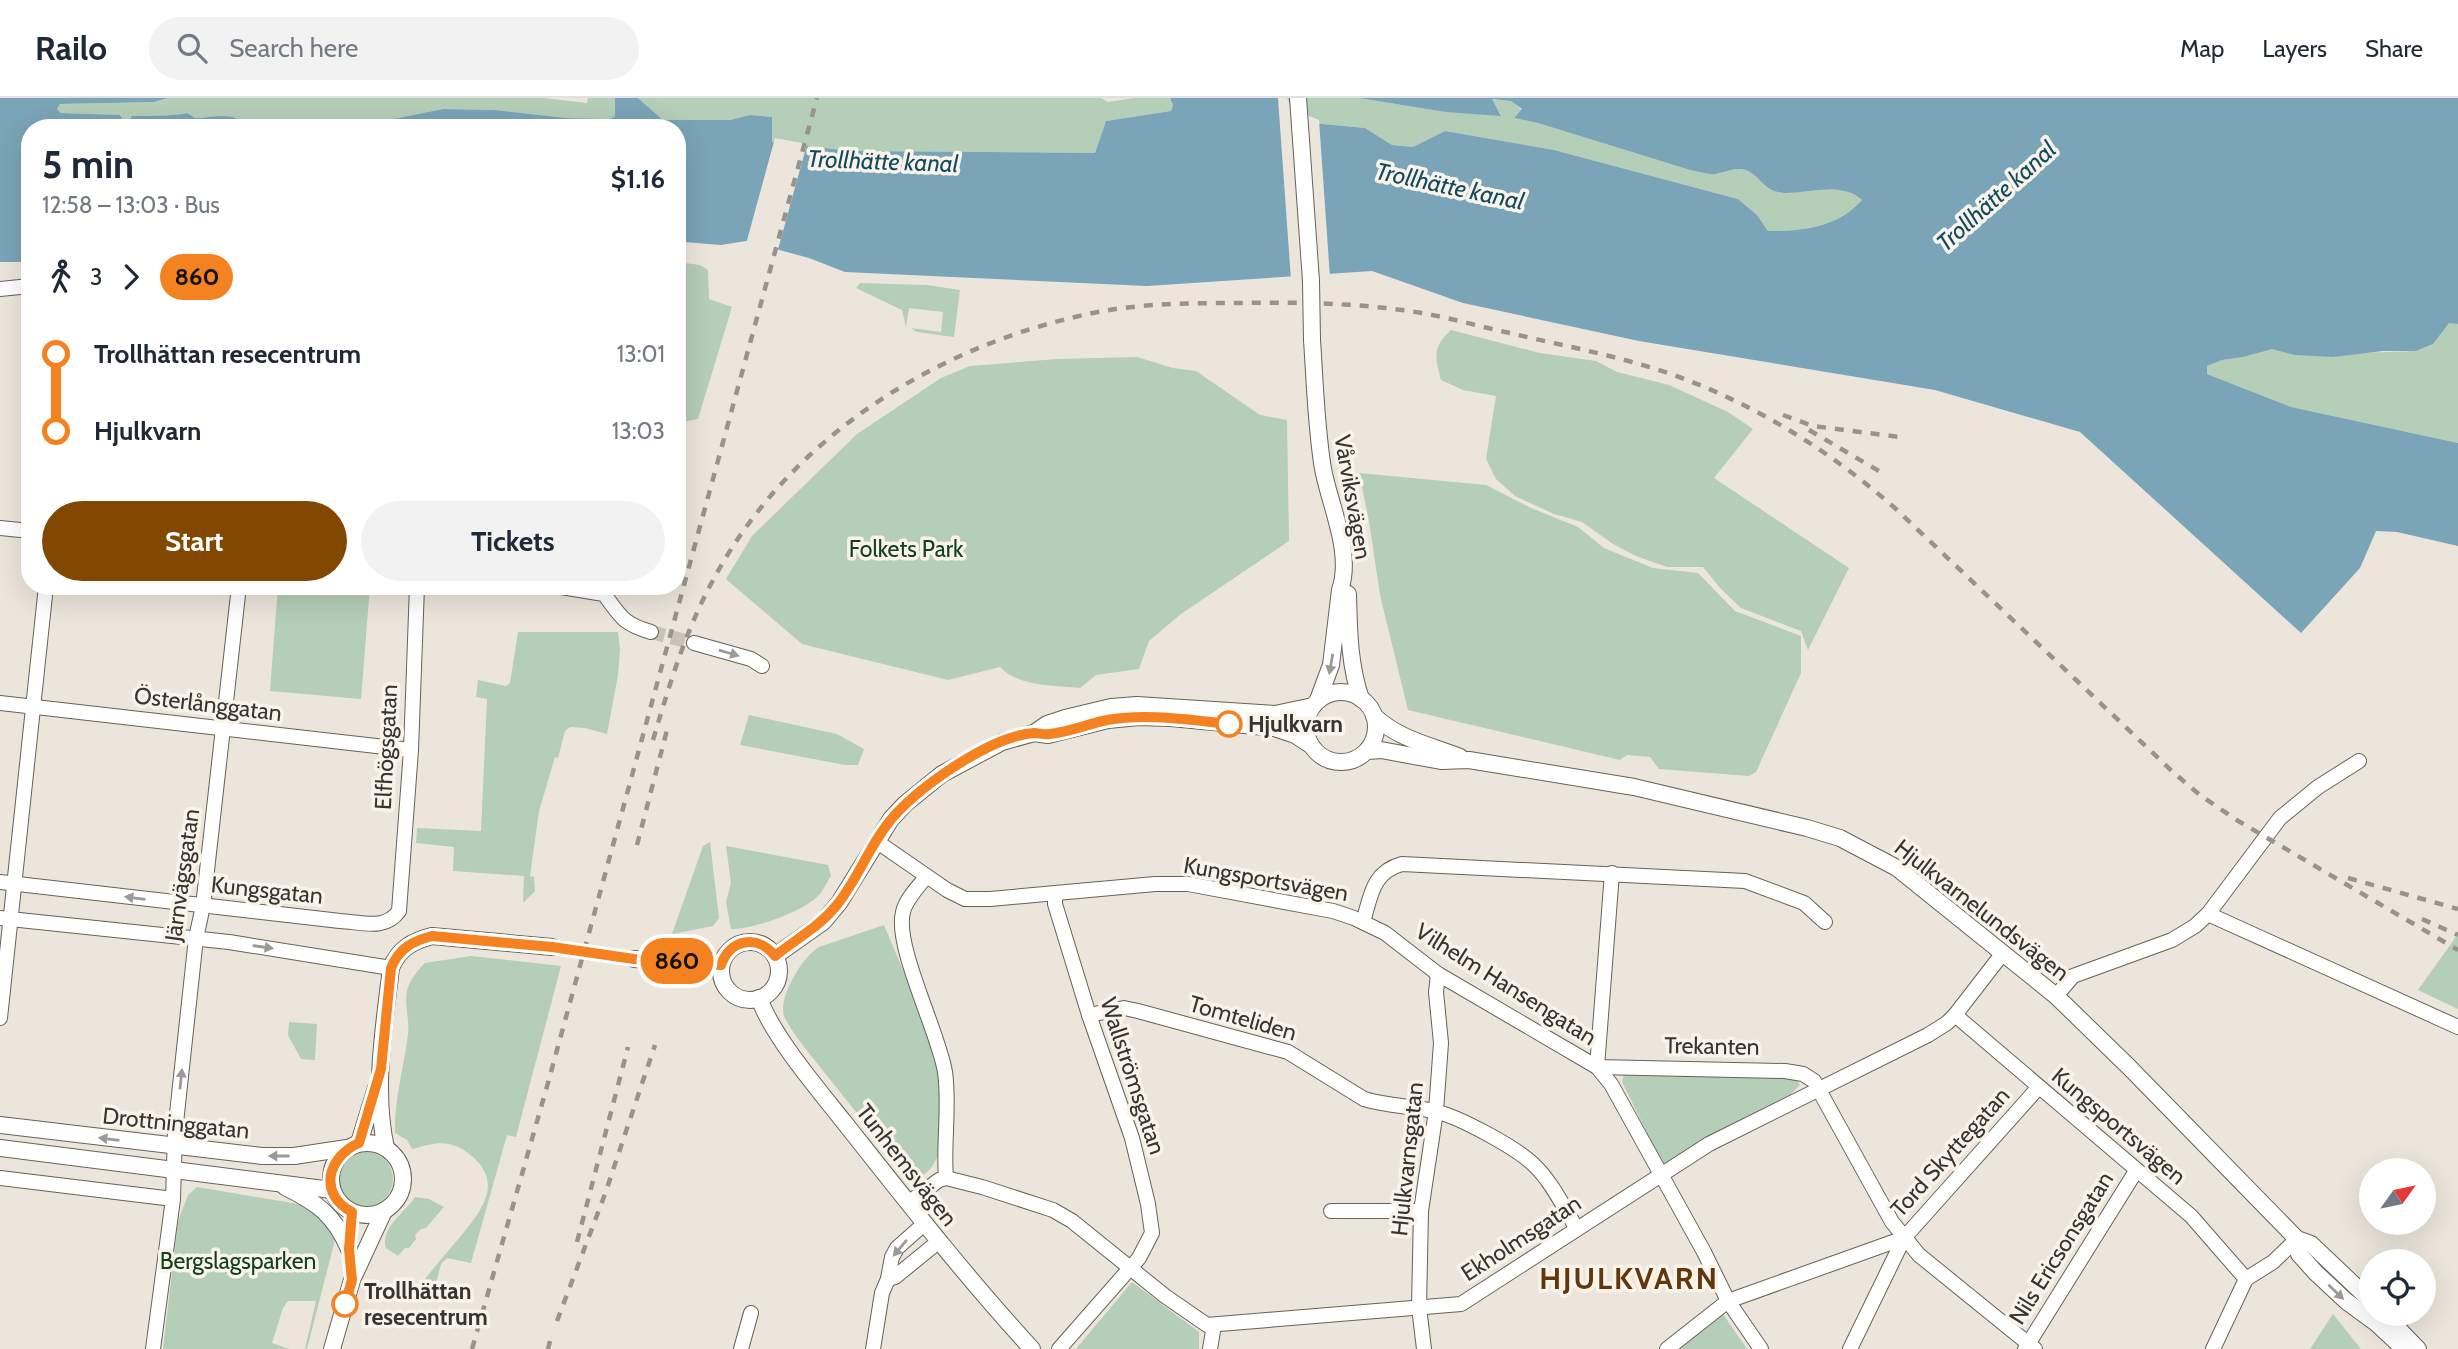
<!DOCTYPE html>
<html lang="en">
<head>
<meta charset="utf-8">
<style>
  :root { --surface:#fff; --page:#f2f2f3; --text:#1f2937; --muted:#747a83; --line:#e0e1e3; --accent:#824700 }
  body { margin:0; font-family:Cabin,sans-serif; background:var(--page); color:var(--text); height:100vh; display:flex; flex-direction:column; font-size:26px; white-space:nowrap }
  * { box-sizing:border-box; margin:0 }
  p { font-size:23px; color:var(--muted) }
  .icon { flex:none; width:38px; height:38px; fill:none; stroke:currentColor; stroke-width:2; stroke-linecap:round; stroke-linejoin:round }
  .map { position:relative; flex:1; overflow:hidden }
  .sheet { position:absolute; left:21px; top:21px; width:665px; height:476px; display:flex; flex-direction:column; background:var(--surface); border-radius:28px; box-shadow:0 7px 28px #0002 }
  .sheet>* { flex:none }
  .badge { padding:0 14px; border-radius:23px; font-size:24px; line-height:46px }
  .needle { width:46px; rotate:57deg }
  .fabs { position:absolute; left:2359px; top:1060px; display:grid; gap:14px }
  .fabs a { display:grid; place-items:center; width:77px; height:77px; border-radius:50%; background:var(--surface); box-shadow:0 7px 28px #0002; font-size:35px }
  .map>.badge { position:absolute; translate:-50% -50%; box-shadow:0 0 0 4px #fff }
  .legs { display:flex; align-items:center; gap:10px; height:77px; padding:0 21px; font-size:23px }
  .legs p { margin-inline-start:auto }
  .headline { display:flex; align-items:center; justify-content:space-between; height:119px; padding:0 21px }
  h1 { font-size:38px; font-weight:700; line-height:52px }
  .cta { display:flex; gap:14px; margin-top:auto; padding:14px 21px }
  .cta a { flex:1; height:80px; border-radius:42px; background:var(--accent); color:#fff; font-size:28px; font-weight:700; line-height:80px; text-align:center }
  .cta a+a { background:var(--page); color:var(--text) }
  ul { padding:0 21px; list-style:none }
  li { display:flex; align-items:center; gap:24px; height:77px; font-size:26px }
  li i { display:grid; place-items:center; width:10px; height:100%; margin:0 9px; background:currentColor }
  li i::after { content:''; width:18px; height:18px; margin:-9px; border:5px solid; border-radius:50%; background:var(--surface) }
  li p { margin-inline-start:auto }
  li:first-child i { background:linear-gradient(#0000 50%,currentColor 0) }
  li:last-child i { background:linear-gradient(currentColor 50%,#0000 0) }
  header { display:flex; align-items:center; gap:42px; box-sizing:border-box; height:98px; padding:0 35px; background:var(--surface); border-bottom:2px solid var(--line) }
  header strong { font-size:33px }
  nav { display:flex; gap:38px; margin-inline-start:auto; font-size:24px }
  .search { width:490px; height:63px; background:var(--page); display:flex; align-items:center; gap:18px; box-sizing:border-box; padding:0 24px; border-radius:38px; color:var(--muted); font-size:26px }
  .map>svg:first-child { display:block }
</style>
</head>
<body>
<header>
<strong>Railo</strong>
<div class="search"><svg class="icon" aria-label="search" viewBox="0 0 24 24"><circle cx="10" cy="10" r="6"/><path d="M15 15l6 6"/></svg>Search here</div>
<nav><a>Map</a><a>Layers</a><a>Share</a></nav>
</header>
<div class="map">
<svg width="2458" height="1251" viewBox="0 0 2458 1251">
  <rect width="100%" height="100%" fill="#ece5db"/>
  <g fill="#b5ceb7">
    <path d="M 168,0 L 544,0 L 587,5 L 588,0 L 615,0 L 615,18 L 610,21 L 566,20 L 495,12 L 443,11 L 393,21 L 242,23 C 225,18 211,20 194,20 L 187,15 C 168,19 152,17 132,18 L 131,22 L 123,22 L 120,17 L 61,15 L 57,11 L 60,6 L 154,4 Z"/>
    <path d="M 638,0 L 1101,0 L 1108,4 L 1134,0 L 1170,0 L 1173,7 L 1171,13 L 1106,23 L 1095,55 L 851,53 L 772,44 L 772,19 L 750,17 L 730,22 L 663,22 Z"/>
    <path d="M 1284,0 L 1359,0 L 1445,14 L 1501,17 L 1491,1 L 1511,3 L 1522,12 L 1514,20 L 1538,25 L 1690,72 C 1698,73 1709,77 1717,76 C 1727,74 1737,68 1748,73 C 1763,81 1763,93 1784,95 C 1809,96 1841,83 1862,102 C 1837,130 1804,133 1768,133 L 1757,117 L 1738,101 L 1554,52 L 1445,33 L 1413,49 L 1392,47 L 1365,30 L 1313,25 L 1289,13 Z"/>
    <path d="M 677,164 L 700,167 L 708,172 L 709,201 L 732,209 L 698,321 L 682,324 L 677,323 Z"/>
    <path d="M 860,185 L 927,187 L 960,192 L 954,239 L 917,234 L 911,230 L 941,234 L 943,214 L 909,210 L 906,229 L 902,212 L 856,190 Z"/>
    <path d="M 2449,224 L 2458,226 L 2458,345 L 2291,309 L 2207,276 L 2207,268 L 2222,262 L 2243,259 L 2272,250 L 2295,257 L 2416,253 L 2433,246 Z"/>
    <path d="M 1451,232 L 1540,255 L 1596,263 L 1617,274 L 1669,287 L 1728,314 L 1753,331 L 1714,380 L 1849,470 L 1808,552 L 1801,533 L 1741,510 L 1720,490 L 1703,469 L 1667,469 L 1636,458 L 1613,446 L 1582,424 L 1554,416 L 1515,398 L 1496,381 L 1486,361 L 1496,298 L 1463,292 L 1441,282 C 1435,259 1432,249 1451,232 Z"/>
    <path d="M 1137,259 L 1173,270 L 1196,273 L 1260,317 L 1287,322 L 1289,443 L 1181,516 L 1149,543 L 1139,571 L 1096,577 L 1080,590 C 1053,587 1019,589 1000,569 L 948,582 L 802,546 L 726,481 L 752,438 L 857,336 L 941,280 L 970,268 L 1057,261 Z"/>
    <path d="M 1359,375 L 1486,387 L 1531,410 L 1578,429 L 1604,450 L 1653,470 L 1698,475 L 1735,513 L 1801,538 L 1801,575 L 1756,674 L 1749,678 L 1659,671 L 1650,659 L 1627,657 L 1620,662 L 1408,612 L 1380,497 L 1369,423 Z"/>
    <path d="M 278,488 L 370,488 L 361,601 L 270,593 Z"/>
    <path d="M 518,534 L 618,534 L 620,551 L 618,577 L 607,636 L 585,630 L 570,629 L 565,633 L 558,660 L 555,659 L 539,713 L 530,778 L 534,779 L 535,793 L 523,805 L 524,778 L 453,773 L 454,749 L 416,745 L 417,730 L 481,733 L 487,601 L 476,599 L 478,582 L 506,588 L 510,585 Z"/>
    <path d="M 749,617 L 837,636 L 864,651 L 858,667 L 845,667 L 740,647 Z"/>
    <path d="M 710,744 L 719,820 L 713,828 L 672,836 L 703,748 Z"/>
    <path d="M 726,748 L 828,767 L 831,778 C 827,783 824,792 819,797 C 803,814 754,831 731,831 L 726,804 L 731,785 Z"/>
    <path d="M 884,827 C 901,868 920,910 933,953 C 940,975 947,1040 937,1060 C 931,1073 922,1080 909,1082 C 884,1049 858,1016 832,984 C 820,968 791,935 784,918 C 778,899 803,858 819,849 Z"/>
    <path d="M 2458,836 L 2458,911 L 2418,892 Z"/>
    <path d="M 471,858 L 561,868 L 516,1039 L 507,1037 L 471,1165 L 447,1160 L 441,1166 L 435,1189 L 428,1187 L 425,1181 C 436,1167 448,1153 460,1139 C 480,1114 504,1087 473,1059 C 451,1040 437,1044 412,1051 L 407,1042 L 395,1035 C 394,1002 404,969 408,936 C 410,922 404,908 407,893 C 409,883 418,872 425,865 Z"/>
    <path d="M 289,924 L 317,926 L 315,962 L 301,961 L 288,937 Z"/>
    <path d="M 1624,976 L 1780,979 L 1796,981 L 1800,987 L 1790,997 L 1664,1066 L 1660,1061 L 1622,984 Z"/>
    <circle cx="366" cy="1081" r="27"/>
    <path d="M 197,1089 L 304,1107 L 311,1110 L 336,1138 L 307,1251 L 305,1251 L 316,1203 L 288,1203 L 283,1210 L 272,1245 L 289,1251 L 163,1251 L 178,1123 L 188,1097 Z"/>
    <path d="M 415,1099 L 429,1101 L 444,1109 L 426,1130 L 421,1131 L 415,1137 L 416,1141 L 409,1150 L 405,1150 L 398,1158 L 386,1150 C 380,1129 405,1115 415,1099 Z"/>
    <path d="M 1132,1184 L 1199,1234 L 1199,1251 L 1076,1251 Z"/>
    <path d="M 1723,1216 L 1747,1251 L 1680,1251 Z"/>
    <path d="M 2333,1216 L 2361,1251 L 2310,1251 Z"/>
  </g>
  <path fill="#7aa4b7" d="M 0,0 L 168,0 L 154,4 L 60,6 L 57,11 L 61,15 L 120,17 L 123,22 L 130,22 L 132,18 C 152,17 168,19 187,15 L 195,20 C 207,20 220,17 232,19 C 239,21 243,23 251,23 L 393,21 L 443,11 L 495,12 L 566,20 L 610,21 L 615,18 L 615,0 L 638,0 L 663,22 L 730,22 L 750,17 L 772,19 L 772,44 L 851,53 L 1095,55 L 1106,23 L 1171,13 L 1173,7 L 1170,0 L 1284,0 L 1289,13 L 1312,25 L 1365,30 L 1392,47 L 1413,49 L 1445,33 L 1554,52 L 1738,101 L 1757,117 L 1768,133 C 1803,133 1837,130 1862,102 C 1841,83 1809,96 1784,95 C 1763,93 1763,81 1748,73 C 1737,68 1727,74 1716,76 C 1709,77 1698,73 1690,72 L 1538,25 L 1514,20 L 1522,11 L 1511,3 L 1492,1 L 1501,18 L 1445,14 L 1359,0 L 2458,0 L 2458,226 L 2449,225 L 2433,246 L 2416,253 L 2383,253 L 2333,259 L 2295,257 L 2272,251 L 2243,259 L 2222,262 L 2207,268 L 2207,276 L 2291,309 L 2458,345 L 2458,448 L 2397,434 L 2376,433 L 2360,470 L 2301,535 L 2080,334 L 1935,292 L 1639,243 L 1463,205 L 1372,173 L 1147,188 L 845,174 L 809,160 L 746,143 L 721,147 L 684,144 L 677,141 L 677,30 L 30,30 L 30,164 L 0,164 Z"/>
  <g fill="#ece5db">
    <path d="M 1278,0 L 1287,0 L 1292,11 L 1319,22 L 1330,179 L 1291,182 Z"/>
    <path d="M 775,40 L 807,46 L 777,155 L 746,146 Z"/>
  </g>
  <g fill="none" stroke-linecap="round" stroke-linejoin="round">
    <path stroke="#c8c2b9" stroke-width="14" stroke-dasharray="14 7" stroke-linecap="butt" d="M 651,534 L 694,545"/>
    <path stroke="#c8c2b9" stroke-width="16" stroke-dasharray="16 8" stroke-linecap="butt" d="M 552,849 L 634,861"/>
    <defs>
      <g id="minor">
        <path d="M 0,191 L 30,188"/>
        <path d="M 0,430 L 30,433"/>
        <path d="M 555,488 L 604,496 C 621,519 623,526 651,534"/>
        <path d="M 694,545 L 751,561 L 762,568"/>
        <path d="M 0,605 L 411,652"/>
        <path d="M 876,743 L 947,792 L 965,801 L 990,801 L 1155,786 L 1188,786 L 1333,813 L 1354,820 L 1385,835 L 1438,876 L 1597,969 L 1611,986 L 1704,1154 L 1728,1203 L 1761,1251"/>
        <path d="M 1612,775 L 1597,969 L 1785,973 L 1803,976 L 1814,983 L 1892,1124 L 1919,1157 L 2035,1251"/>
        <path d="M 926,779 C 918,789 906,801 903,814 C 894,848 939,935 945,974 C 950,1009 943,1045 946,1080"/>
        <path d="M 0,784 L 340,823 C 362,824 385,833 399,813 L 411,652 L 417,488"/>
        <path d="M 1055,796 L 1055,806 L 1089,917 L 1132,1040 L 1148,1106 L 1152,1135 L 1139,1160 L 1059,1251"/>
        <path d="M 2208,816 L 2458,929"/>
        <path d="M 0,820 L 229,844 L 391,870"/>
        <path d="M 1363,824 C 1371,798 1372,774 1402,766 L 1745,783 L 1804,805 L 1825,824"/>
        <path d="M 2056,898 L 2073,878 L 2172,842 L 2195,828 L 2208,816 L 2280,720 L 2318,689 L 2359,663"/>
        <path d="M 1089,917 L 1124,910 L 1138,913 L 1288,954 L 1364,1001 C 1387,1008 1411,1008 1434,1013 C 1458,1018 1517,1050 1534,1067 C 1552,1084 1564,1110 1577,1131"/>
        <path d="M 1955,917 L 2191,1118 L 2246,1181"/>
        <path d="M 0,920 L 46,488"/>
        <path d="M 0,1080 L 173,1101"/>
        <path d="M 908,1105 L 939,1082 L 946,1080 L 982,1089 L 1053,1112 L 1072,1123 L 1165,1198 L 1207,1227 L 1461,1206 L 1709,1046 L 1928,937 L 1947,925 L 1955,917 L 2003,855"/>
        <path d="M 1331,1113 L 1421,1113"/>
        <path d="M 888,1181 L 895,1179 L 938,1144"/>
        <path d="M 153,1251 L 173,1101 L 175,1034 L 196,840 L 203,808 L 239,488"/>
        <path d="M 741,1251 L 751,1215"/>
        <path d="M 873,1251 L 882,1195 L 888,1181 L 892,1159 L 897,1150 L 924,1126"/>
        <path d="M 1210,1251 L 1214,1227"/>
        <path d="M 1424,1251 L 1419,1209 L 1421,1113 L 1436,1013 L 1441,945 L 1436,894 L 1438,876"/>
        <path d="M 1667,1251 L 1728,1203 L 1904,1140 L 2038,990"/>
        <path d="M 1850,1251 L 1904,1140"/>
        <path d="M 2025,1251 L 2136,1073"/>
        <path d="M 2213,1251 L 2246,1181 L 2273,1164 L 2297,1141"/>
      </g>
      <g id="tertiary">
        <path d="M 1298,0 L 1311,183"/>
        <path d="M 1312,242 C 1315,285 1316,329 1323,371 C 1330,408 1353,455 1340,492 L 1331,567 L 1318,602"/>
        <path d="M 1348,496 C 1349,532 1349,566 1361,601"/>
        <circle cx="1341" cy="629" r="35"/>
        <path d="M 1374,618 C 1399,641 1429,647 1460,659"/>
        <path d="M 1034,635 L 1048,637 L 1108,622 L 1139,619 L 1171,620 L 1274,630 L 1295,637 L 1309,646"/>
        <path d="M 1367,653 L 1381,652 L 1441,663 L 1469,662 L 1634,689 L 1807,730 L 1840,740 L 1897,770 L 2056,898 L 2129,969 L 2297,1141 L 2311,1146 L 2371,1203"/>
        <circle cx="750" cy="873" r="29"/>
        <path d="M 775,858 L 823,824 L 839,805 L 891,721 L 905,706 L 942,676 L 1002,644 L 1034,635 L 1047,626 L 1065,620 L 1111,609 L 1137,607 L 1275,616 L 1313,608"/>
        <path d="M 634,861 L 721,867"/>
        <path d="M 759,900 C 773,939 818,991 844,1024 C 905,1101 965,1178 1032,1251"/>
        <path d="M 0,1027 L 262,1058 L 294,1058 L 347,1050"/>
        <circle cx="367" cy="1081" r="36"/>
        <path d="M 359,1045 L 376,990"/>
        <path d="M 0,1050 L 332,1092"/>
        <path d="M 386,1050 C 373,992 384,928 391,870 C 399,850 413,843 432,838 L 552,849"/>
        <path d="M 285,1089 C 318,1105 334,1117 349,1151"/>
        <path d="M 2297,1141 L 2299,1156 L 2316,1175 L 2346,1203 L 2376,1225 L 2404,1251"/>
        <path d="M 2384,1216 L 2418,1251"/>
        <path d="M 332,1251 L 352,1182 L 384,1113"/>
      </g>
    </defs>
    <use href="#minor" stroke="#676158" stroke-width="16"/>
    <use href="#tertiary" stroke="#676158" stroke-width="18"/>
    <use href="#minor" stroke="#fff" stroke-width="14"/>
    <use href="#tertiary" stroke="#fff" stroke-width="16"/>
    <g stroke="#98938c" stroke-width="4.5" stroke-dasharray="9 9" stroke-linecap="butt">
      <path d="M 1783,317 L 1813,328 L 1900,339"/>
      <path d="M 1809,332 L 1884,376"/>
      <path d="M 653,642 C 673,575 689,521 725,461 C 805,328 949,243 1098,214 C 1145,205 1194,205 1241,205 C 1302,204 1362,205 1422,215 C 1451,220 1481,229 1510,235 C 1564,248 1619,258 1671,276 C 1755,306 1829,352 1896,411 L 2174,675 L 2200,697 L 2235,721 L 2458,852"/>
      <path d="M 637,747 L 667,632"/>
      <path d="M 2348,780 L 2458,811"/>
      <path d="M 2422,821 L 2458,837"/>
      <path d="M 577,1144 L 628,949"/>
      <path d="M 557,1223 L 605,1096 L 655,947"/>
      <path d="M 472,1251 L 548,985 L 817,0"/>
      <path d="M 548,1251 L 550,1243"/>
    </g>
    <defs>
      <path id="tertiary-bridge" d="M 1311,183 L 1312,242"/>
    </defs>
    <use href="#tertiary-bridge" stroke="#676158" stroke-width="18" stroke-linecap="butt"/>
    <use href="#tertiary-bridge" stroke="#fff" stroke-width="16"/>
  </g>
  <defs><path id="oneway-solid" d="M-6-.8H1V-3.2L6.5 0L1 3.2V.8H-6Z" transform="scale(1.75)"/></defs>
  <g fill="#9b9a98">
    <use href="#oneway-solid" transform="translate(729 555) rotate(16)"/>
    <use href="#oneway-solid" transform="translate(1331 566) rotate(100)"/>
    <use href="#oneway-solid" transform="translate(135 800) rotate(-173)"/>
    <use href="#oneway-solid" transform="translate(263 849) rotate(8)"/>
    <use href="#oneway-solid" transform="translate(181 981) rotate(-84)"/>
    <use href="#oneway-solid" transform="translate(109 1041) rotate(-173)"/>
    <use href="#oneway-solid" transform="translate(279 1058) rotate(-180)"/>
    <use href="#oneway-solid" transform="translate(900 1150) rotate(130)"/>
    <use href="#oneway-solid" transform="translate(2336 1194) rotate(44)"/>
  </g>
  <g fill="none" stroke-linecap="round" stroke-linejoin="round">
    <defs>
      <path id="line-1" d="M 345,1206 L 352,1182 L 349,1151 L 352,1114 C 318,1096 327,1059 359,1045 L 381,971 L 391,870 C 399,850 413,843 432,838 L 552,849 L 634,861 L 721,867 C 730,841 758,836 775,858 C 796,841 819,829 836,808 C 859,780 870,745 894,718 C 922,687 991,638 1034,635 C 1039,635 1044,637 1050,636 C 1069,634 1088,626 1107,622 C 1147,615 1189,622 1229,626"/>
    </defs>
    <use href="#line-1" stroke="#fff" stroke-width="16"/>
    <use href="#line-1" stroke="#f58220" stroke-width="10"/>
  </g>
  <g fill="#fff" stroke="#f58220" stroke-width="3.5">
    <circle cx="1229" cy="626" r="12"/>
    <circle cx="345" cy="1206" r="12"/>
  </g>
  <g text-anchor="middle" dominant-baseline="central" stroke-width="7" stroke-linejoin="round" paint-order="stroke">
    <g font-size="23" fill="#373431" stroke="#faf3e9">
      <text transform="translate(1353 399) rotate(80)">Vårviksvägen</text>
      <text transform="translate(208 606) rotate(7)">Österlånggatan</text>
      <text transform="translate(386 649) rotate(-87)">Elfhögsgatan</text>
      <text transform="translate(182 777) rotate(-82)">Järnvägsgatan</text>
      <text transform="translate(1266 781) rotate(10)">Kungsportsvägen</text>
      <text transform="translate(267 792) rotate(6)">Kungsgatan</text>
      <text transform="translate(1982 812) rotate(38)">Hjulkvarnelundsvägen</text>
      <text transform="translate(1506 886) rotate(32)">Vilhelm Hansengatan</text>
      <text transform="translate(1243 920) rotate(16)">Tomteliden</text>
      <text transform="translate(1712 948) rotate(1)">Trekanten</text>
      <text transform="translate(1133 978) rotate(72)">Wallströmsgatan</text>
      <text transform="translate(176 1025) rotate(6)">Drottninggatan</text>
      <text transform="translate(2119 1028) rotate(40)">Kungsportsvägen</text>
      <text transform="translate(1950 1054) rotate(-48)">Tord Skyttegatan</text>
      <text transform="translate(1407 1061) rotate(-84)">Hjulkvarnsgatan</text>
      <text transform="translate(907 1067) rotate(52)">Tunhemsvägen</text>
      <text transform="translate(1521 1140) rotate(-33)">Ekholmsgatan</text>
      <text transform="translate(2061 1150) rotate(-58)">Nils Ericsonsgatan</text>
    </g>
    <g font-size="23" fill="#11421c" stroke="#faf3e9">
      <text x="906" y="451">Folkets Park</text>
      <text x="238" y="1163">Bergslagsparken</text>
    </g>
    <g font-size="23" font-weight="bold" fill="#373431" stroke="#faf3e9" text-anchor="start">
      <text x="1248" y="626">Hjulkvarn</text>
      <text x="364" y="1193">Trollhättan<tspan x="364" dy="26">resecentrum</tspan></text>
    </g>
    <g font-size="24" font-style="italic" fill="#124b60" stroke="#faf3e9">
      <text transform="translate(883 63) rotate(2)">Trollhätte kanal</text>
      <text transform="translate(1450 88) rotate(12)">Trollhätte kanal</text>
      <text transform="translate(1996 98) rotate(-42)">Trollhätte kanal</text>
    </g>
    <g font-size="30" font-weight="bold" letter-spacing="2" fill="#61370d" stroke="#faf3e9">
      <text x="1629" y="1180">HJULKVARN</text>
    </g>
  </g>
</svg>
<div class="fabs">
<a><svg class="needle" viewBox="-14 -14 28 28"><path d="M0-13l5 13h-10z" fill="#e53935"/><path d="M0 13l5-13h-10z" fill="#747a83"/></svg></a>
<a><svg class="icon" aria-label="locate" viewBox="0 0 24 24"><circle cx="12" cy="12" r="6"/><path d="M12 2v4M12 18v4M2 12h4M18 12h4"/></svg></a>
</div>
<b class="badge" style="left:677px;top:863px;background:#f58220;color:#111">860</b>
<section class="sheet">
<div class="headline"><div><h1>5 min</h1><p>12:58 – 13:03 · Bus</p></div><b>$1.16</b></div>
<div class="legs"><svg class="icon" aria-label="walk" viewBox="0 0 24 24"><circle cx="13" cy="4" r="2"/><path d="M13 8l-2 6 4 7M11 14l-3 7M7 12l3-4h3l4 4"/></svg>3<svg class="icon" aria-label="forward" viewBox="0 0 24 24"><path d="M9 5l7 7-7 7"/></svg><b class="badge" style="background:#f58220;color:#111">860</b></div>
<ul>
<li><i style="color:#f58220"></i><b>Trollhättan resecentrum</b><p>13:01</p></li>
<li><i style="color:#f58220"></i><b>Hjulkvarn</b><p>13:03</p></li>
</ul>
<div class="cta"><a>Start</a><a>Tickets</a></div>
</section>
</div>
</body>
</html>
